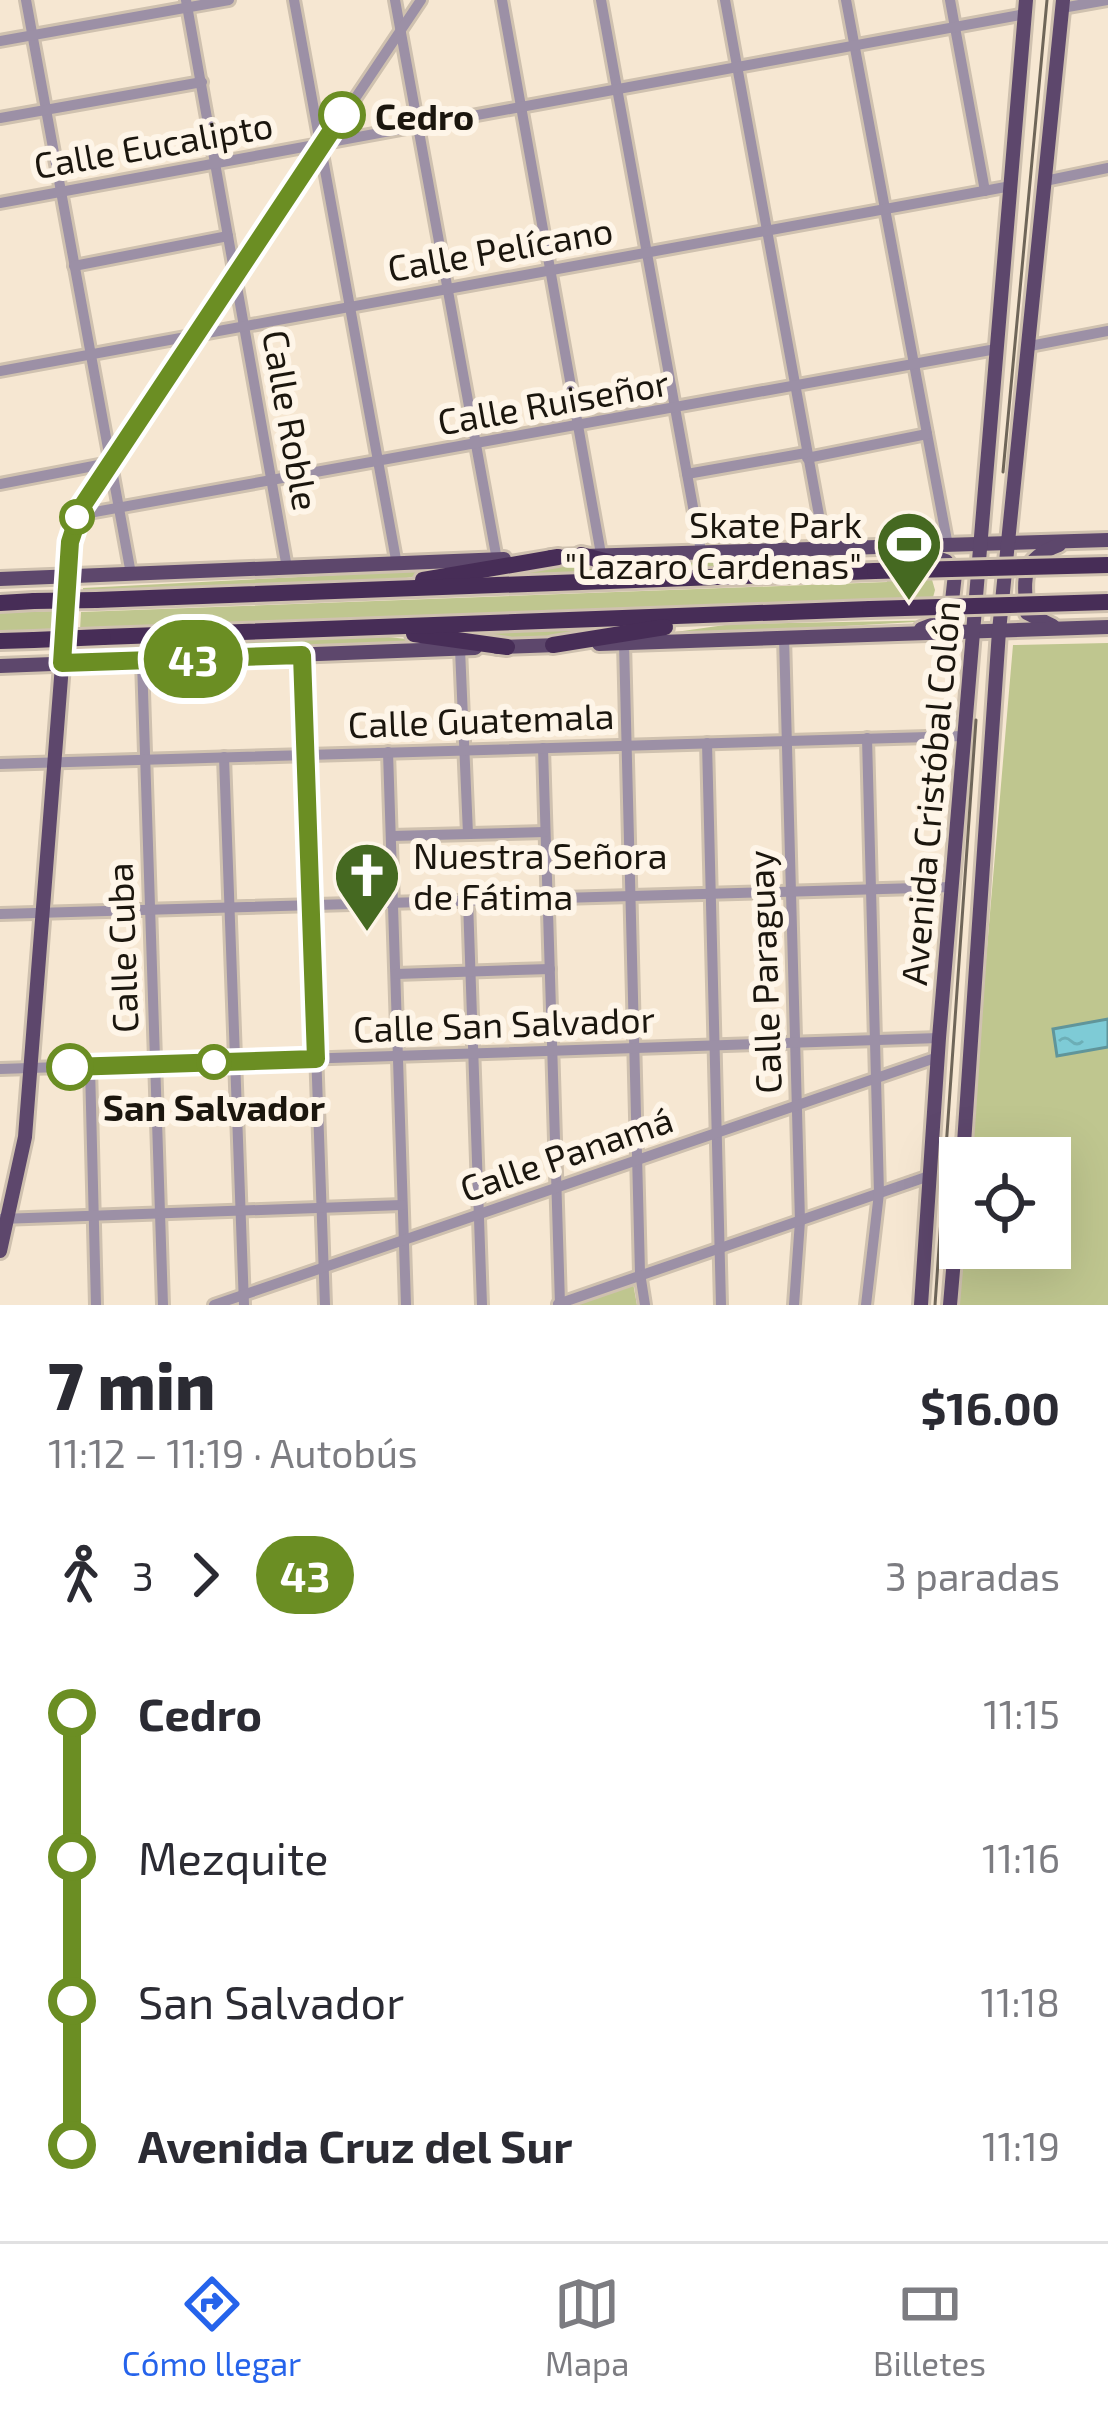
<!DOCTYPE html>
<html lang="es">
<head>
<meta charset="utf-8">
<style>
  :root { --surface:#fff; --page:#f7f7f7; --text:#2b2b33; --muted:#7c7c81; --line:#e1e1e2; --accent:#2563eb }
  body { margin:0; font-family:"Exo 2",sans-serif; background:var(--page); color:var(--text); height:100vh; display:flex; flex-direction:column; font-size:45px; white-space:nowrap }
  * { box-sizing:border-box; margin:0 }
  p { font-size:39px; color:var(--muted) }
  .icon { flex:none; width:66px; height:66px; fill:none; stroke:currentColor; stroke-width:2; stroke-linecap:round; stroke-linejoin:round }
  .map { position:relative; height:1305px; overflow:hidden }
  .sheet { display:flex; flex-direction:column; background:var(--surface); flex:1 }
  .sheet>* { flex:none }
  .badge { padding:0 24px; border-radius:39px; font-size:42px; line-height:78px }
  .controls { position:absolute; left:939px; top:1137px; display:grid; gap:24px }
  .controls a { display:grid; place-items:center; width:132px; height:132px; border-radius:0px; background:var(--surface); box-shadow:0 12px 48px #0002; font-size:60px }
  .map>.badge { position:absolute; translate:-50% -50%; box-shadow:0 0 0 6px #fff }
  .legs { display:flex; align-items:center; gap:18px; height:132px; padding:0 48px; font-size:39px }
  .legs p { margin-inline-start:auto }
  .overview { display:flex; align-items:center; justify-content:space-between; height:204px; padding:0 48px }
  h1 { font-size:66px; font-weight:800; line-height:90px }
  ul { padding:0 48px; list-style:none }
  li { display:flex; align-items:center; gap:42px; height:144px; font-size:45px }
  li i { display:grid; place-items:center; width:18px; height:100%; margin:0 15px; background:currentColor }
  li i::after { content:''; width:30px; height:30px; margin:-15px; border:9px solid; border-radius:50%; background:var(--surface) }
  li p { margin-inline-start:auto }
  li:first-child i { background:linear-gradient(#0000 50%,currentColor 0) }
  li:last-child i { background:linear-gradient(currentColor 50%,#0000 0) }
  .tab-bar { display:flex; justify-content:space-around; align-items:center; height:168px; border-top:3px solid var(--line); background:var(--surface); font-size:33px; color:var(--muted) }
  .tab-bar a { display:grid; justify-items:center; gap:6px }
  .tab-bar .selected { color:var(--accent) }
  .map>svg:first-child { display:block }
</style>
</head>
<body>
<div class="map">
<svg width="1108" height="1305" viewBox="0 0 1108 1305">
  <defs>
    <pattern id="water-ripples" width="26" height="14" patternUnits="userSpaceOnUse" patternTransform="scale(3)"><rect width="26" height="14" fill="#7ecbd6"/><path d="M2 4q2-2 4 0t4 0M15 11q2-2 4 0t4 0" fill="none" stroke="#6caeb6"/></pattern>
  </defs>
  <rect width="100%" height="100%" fill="#f6e7d2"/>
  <g fill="#bfc68f">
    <path d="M 815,558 L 928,566 L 935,590 L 928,616 L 888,617 L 887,602 L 80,630 L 81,612 L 887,582 L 886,568 L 674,572 L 634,561 Z"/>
    <path d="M 573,566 L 641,577 L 443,584 L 506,569 Z"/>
    <path d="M 456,569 L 351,588 L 83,594 L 83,588 Z"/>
    <path d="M 55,611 L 53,633 L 0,635 L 0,613 Z"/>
    <path d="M 950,620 L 633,638 L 732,624 Z"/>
    <path d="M 638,627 L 511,644 L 436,632 Z"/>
    <path d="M 380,636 L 458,645 L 80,659 L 79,649 Z"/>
    <path d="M 1108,643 L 1108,1305 L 957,1305 L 962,1248 L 1050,1248 L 1050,1158 L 969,1158 L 1013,645 Z"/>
    <path d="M 633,1283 L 637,1305 L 571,1305 Z"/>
  </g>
  <path fill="url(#water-ripples)" stroke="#60959a" stroke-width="3" d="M 1108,1019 L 1108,1047 L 1057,1056 L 1053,1029 Z"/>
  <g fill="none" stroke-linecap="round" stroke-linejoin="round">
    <defs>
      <g id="minor">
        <path d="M 26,0 L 131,574"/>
        <path d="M 186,0 L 287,568"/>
        <path d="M 294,0 L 397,565"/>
        <path d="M 395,0 L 497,560"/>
        <path d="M 502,0 L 601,554"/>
        <path d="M 601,0 L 701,551"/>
        <path d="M 725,0 L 825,548"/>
        <path d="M 846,0 L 948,546"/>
        <path d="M 950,0 L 985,191"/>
        <path d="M 1062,8 L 1107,0"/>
        <path d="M 0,41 L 229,0"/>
        <path d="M 0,118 L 202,82"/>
        <path d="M 1045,181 L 1108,168"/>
        <path d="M 0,203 L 1025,14"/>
        <path d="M 74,266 L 228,236"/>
        <path d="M 1030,346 L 1108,331"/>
        <path d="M 0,371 L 1011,186"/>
        <path d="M 807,458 L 927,434"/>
        <path d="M 687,474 L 806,453"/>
        <path d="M 0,484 L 109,463"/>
        <path d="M 78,515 L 996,349"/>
        <path d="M 69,576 L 70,542 L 81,508 L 421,0"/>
        <path d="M 784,637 L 800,1221 L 794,1305"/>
        <path d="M 624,643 L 640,1273 L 645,1305"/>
        <path d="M 460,649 L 468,834"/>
        <path d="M 302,655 L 325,1305"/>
        <path d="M 142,661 L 163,1305"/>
        <path d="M 707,743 L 721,1305"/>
        <path d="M 543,748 L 560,1304"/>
        <path d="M 388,752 L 406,1305"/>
        <path d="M 224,757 L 244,1305"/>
        <path d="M 0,764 L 964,736"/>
        <path d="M 391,836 L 545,832"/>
        <path d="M 468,901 L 482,1305"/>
        <path d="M 0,914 L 952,887"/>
        <path d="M 396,974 L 550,969"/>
        <path d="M 90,1067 L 96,1305"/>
        <path d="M 0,1069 L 939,1038"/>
        <path d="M 0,1219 L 402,1205"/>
        <path d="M 558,1304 L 929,1176"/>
        <path d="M 214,1305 L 938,1057"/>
        <path d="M 866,1305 L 879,1193 L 867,738"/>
      </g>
      <g id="major">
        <path d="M 915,550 L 946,561 L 955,574 L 951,610 L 939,622 L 921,629"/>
        <path d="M 551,557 L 1108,540"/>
        <path d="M 0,579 L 504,559"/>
        <path d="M 1053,626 L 1027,613 C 1023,575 1022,559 1059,545"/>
        <path d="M 599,644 L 1108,627"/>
        <path d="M 497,647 L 558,645"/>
        <path d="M 0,666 L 475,648"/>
        <path d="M 963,1158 L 999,631 L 1063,0"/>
        <path d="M 0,1251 L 25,1137 L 69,576"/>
        <path d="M 921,1305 L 939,1038 L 1026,0"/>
        <path d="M 950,1305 L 960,1190"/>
      </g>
      <g id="highway">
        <path d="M 581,555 L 657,574"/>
        <path d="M 423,580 L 558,557"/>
        <path d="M 96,600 L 875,571"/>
        <path d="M 0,603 L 34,601"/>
        <path d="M 414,634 L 507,647"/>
        <path d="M 103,637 L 870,609"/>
        <path d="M 0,641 L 34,640"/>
        <path d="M 553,645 L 665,627"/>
      </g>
    </defs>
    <use href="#minor" stroke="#cfc1af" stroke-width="16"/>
    <use href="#major" stroke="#cfc1af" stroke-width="20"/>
    <use href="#highway" stroke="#cfc1af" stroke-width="22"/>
    <use href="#minor" stroke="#9c90a6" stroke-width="10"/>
    <use href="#major" stroke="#5d476c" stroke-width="14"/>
    <use href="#highway" stroke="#472d57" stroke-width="16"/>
    <g stroke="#6f6659" stroke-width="3">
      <path d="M 1003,472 L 1047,0"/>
      <path d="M 935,1305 L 976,720"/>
    </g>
    <defs>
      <g id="highway-bridge">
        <path d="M 875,571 L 1108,565"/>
        <path d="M 34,601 L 96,600"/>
        <path d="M 870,609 L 1108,602"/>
        <path d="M 34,640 L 103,637"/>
      </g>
    </defs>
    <use href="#highway-bridge" stroke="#cfc1af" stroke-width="22" stroke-linecap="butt"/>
    <use href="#highway-bridge" stroke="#472d57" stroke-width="16"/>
  </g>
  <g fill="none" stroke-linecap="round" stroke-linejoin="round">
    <defs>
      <path id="line-1" d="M 70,1067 L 316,1059 L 302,655 L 62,663 L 70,542 L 81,508 L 342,115"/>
    </defs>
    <use href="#line-1" stroke="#fff" stroke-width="27"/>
    <use href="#line-1" stroke="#6b8e23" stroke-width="18"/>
  </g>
  <defs>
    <symbol id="stadium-pin" viewBox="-11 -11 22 30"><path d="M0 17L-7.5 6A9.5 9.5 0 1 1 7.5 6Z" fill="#456921" stroke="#fef5e8"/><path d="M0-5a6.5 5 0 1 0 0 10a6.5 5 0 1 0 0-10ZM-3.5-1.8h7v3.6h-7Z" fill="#fff"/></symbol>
    <symbol id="church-pin" viewBox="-11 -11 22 30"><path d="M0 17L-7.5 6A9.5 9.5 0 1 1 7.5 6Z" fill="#456921" stroke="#fef5e8"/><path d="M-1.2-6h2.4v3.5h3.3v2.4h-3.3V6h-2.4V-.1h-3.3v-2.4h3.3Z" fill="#fff"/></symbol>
  </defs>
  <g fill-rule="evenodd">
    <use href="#stadium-pin" x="871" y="506" width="76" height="104"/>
    <use href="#church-pin" x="329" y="837" width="76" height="104"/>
  </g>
  <g fill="#fff" stroke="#6b8e23" stroke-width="6">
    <circle cx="342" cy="115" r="21"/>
    <circle cx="77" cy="517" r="15"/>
    <circle cx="214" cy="1062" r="15"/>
    <circle cx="70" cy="1067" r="21"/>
  </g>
  <g text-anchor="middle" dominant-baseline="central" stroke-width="12" stroke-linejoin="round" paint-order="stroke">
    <g font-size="36" font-weight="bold" fill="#1b160e" stroke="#fef5e8" text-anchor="start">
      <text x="375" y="115">Cedro</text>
      <text x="214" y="1106" text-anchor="middle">San Salvador</text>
    </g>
    <g font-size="36" fill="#1b160e" stroke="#fef5e8">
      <text transform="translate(153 144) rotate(-10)">Calle Eucalipto</text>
      <text transform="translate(500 248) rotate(-10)">Calle Pelícano</text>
      <text transform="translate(553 401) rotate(-10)">Calle Ruiseñor</text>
      <text transform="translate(292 420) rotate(80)">Calle Roble</text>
      <text transform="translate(481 719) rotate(-2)">Calle Guatemala</text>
      <text transform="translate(929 793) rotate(-85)">Avenida Cristóbal Colón</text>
      <text transform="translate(121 948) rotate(-92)">Calle Cuba</text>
      <text transform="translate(763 972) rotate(-92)">Calle Paraguay</text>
      <text transform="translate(504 1023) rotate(-2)">Calle San Salvador</text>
      <text transform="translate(566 1153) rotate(-19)">Calle Panamá</text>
    </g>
    <g font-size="36" fill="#1b160e" stroke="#fef5e8" text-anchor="end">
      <text x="862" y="523">Skate Park<tspan x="862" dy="41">"Lazaro Cardenas"</tspan></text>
      <text x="413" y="854" text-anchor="start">Nuestra Señora<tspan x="413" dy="41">de Fátima</tspan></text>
    </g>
  </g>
</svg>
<div class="controls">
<a><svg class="icon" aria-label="locate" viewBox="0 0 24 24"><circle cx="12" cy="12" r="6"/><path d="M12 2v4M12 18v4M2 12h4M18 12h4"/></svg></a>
</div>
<b class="badge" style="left:193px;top:659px;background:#6b8e23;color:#fff">43</b>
</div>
<section class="sheet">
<div class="overview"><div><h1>7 min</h1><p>11:12 – 11:19 · Autobús</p></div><b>$16.00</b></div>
<div class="legs"><svg class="icon" aria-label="walk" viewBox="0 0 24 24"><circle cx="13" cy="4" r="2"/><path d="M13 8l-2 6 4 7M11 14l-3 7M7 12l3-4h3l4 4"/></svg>3<svg class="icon" aria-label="forward" viewBox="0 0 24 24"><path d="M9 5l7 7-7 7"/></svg><b class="badge" style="background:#6b8e23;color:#fff">43</b><p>3 paradas</p></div>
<ul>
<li><i style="color:#6b8e23"></i><b>Cedro</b><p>11:15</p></li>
<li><i style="color:#6b8e23"></i><span>Mezquite</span><p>11:16</p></li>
<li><i style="color:#6b8e23"></i><span>San Salvador</span><p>11:18</p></li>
<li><i style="color:#6b8e23"></i><b>Avenida Cruz del Sur</b><p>11:19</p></li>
</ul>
</section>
<nav class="tab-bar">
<a class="selected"><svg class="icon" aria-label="directions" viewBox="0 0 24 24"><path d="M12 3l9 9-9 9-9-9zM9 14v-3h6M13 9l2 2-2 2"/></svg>Cómo llegar</a>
<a><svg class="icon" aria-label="map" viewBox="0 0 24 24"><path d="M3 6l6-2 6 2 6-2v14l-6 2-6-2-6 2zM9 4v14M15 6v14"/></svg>Mapa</a>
<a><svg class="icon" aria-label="tickets" viewBox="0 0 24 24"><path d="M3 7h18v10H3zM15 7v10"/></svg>Billetes</a>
</nav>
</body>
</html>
